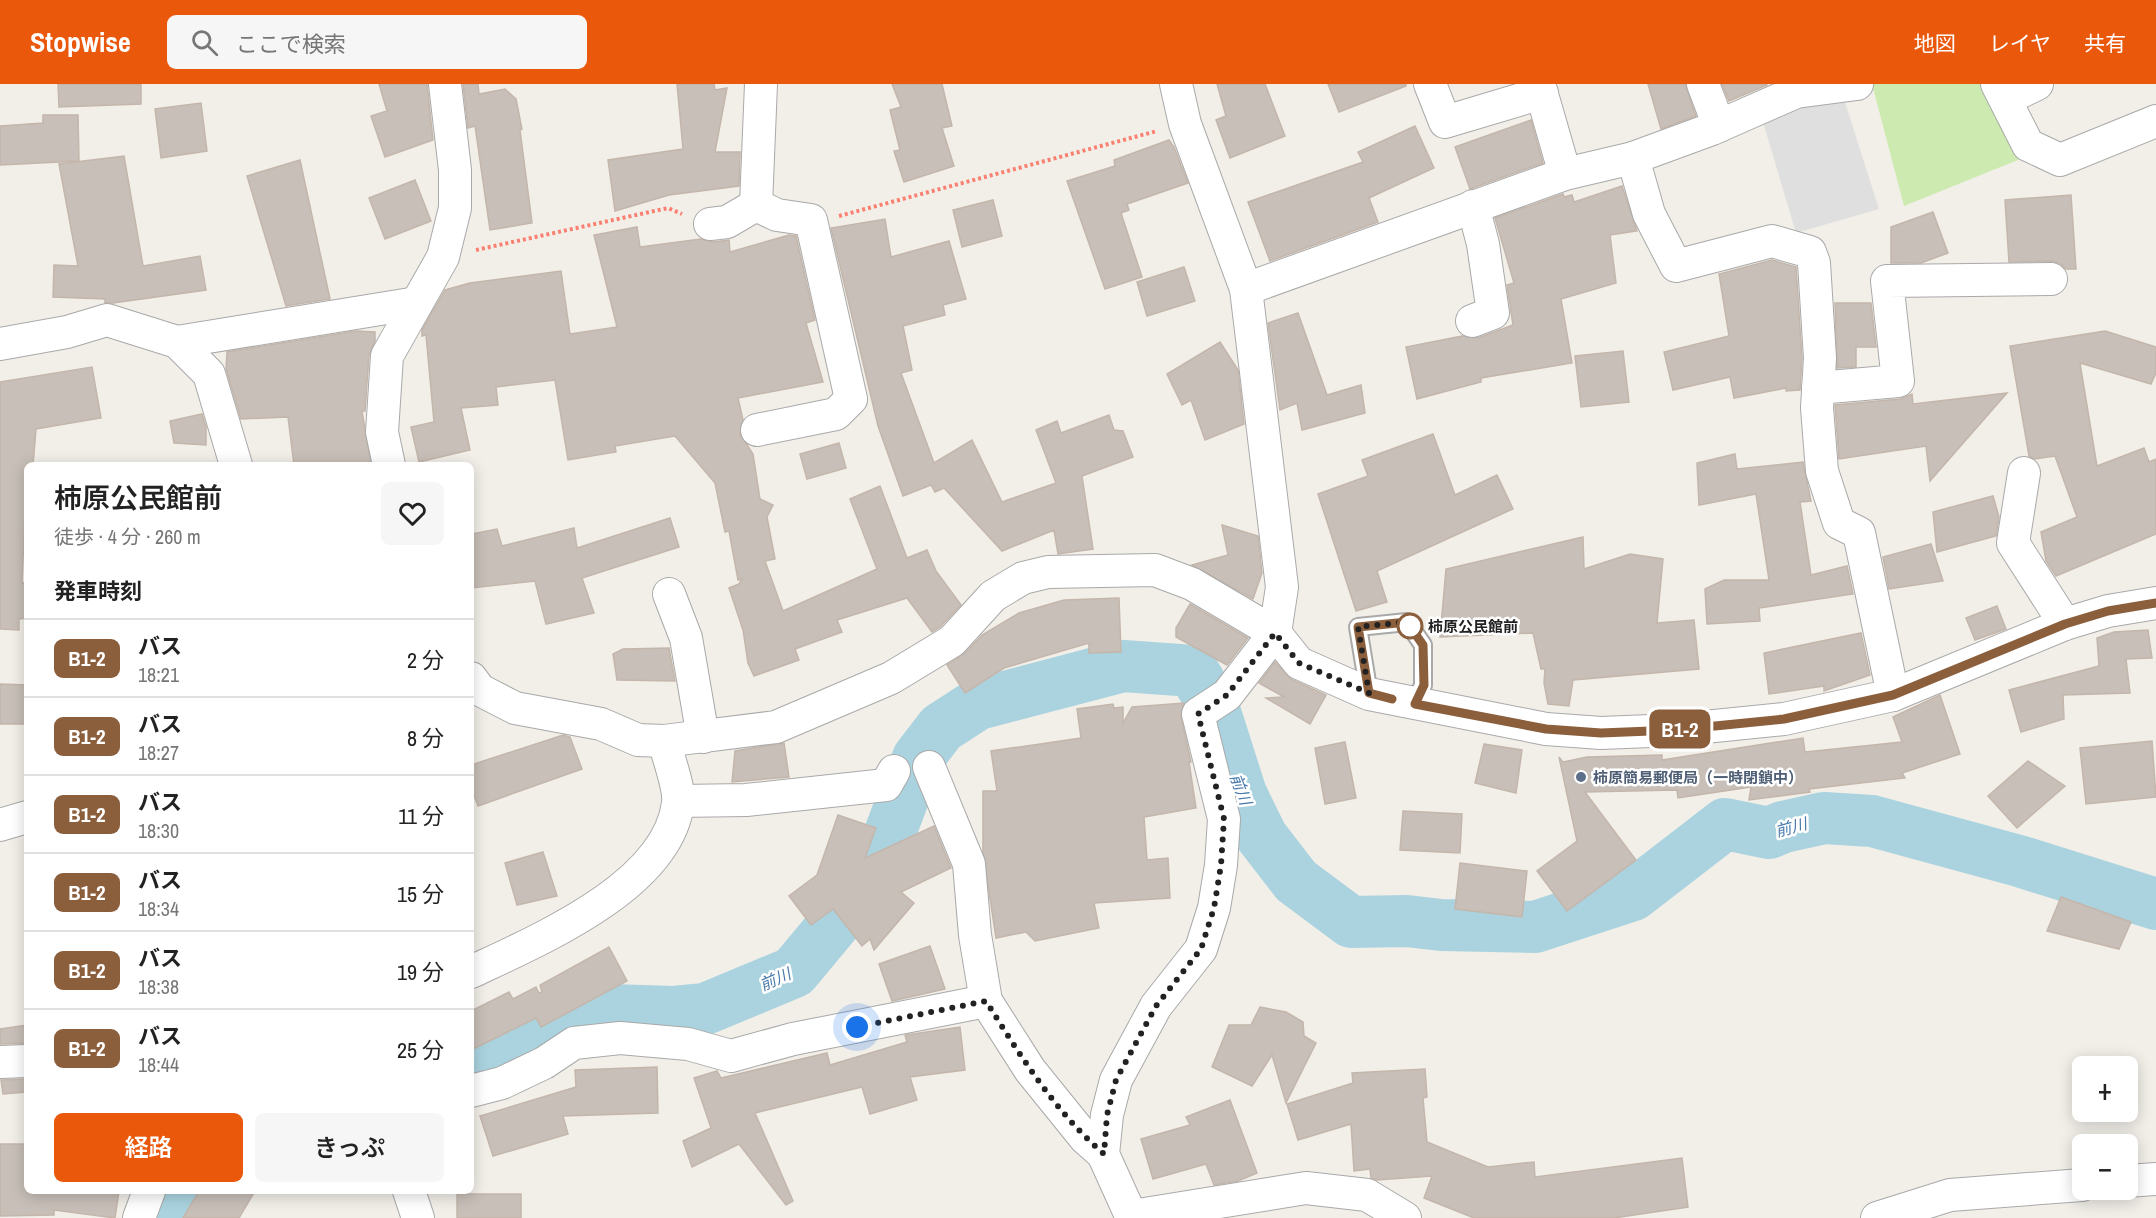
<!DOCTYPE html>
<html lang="ja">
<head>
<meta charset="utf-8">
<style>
  :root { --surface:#fff; --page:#f6f6f6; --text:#222; --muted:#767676; --line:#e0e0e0; --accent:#ea580c }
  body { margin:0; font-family:"Archivo Narrow","Noto Sans JP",sans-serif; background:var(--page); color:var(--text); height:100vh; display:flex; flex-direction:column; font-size:22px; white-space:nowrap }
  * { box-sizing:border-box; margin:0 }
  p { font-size:20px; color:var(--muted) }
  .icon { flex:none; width:33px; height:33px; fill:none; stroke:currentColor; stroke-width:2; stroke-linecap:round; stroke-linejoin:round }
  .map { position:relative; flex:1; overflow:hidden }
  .details { position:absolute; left:24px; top:378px; width:450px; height:732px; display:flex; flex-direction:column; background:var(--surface); border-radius:9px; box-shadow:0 3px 15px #0003 }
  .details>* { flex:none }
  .badge { padding:0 12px; border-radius:9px; font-size:21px; line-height:39px }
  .controls { position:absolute; left:2072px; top:972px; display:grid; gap:12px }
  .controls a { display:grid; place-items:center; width:66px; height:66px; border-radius:9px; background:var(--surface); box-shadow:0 3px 15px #0003; font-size:30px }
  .you { position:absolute; width:30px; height:30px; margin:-15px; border:4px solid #fff; border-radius:50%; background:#1a73e8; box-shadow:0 0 0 9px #1a73e833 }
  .map>.badge { position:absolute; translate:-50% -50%; box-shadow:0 0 0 3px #fff }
  h2 { padding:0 30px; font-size:22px; line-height:54px }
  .round { display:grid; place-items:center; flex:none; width:63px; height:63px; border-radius:9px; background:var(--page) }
  .headline { display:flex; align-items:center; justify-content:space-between; height:102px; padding:0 30px }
  h1 { font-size:28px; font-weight:600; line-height:45px }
  .action { display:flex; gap:12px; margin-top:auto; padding:12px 30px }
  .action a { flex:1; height:69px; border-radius:9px; background:var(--accent); color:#fff; font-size:24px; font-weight:600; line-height:69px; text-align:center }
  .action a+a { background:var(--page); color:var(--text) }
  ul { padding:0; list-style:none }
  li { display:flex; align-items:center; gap:18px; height:78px; padding:0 30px; border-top:2px solid var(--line) }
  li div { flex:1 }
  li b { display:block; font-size:22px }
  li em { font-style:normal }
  li .badge { min-width:66px; font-weight:700; text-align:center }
  header { display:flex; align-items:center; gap:36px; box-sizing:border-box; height:84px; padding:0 30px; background:var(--accent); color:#fff }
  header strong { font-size:28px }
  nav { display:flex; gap:33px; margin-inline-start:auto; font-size:21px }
  .search { width:420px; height:54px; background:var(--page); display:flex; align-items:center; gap:15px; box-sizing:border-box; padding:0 21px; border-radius:9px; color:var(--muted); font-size:22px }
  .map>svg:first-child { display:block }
</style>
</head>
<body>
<header>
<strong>Stopwise</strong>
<div class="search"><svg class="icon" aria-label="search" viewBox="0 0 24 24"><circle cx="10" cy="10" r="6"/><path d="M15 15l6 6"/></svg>ここで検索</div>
<nav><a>地図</a><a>レイヤ</a><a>共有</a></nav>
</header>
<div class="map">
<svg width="2156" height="1134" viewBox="0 0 2156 1134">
  <rect width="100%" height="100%" fill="#f2efe9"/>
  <path fill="#e0dfdf" d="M 1842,9 L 1879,125 L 1796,149 L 1763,38 Z"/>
  <path fill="#cdebb0" d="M 1872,0 L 1986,0 L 2023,74 L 1904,122 Z"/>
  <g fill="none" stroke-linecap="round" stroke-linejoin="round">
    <g stroke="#aad3df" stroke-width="52">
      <path d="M 471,990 L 609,926 L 674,928 L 705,925 L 794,888 L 874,792 L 918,674 L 941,644 L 978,620 L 1123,582 L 1193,587 L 1212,619 L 1241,710 L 1262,753 L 1296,797 L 1351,838 L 1407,837 L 1441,841 L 1535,843 L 1633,811 L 1725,740 L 1769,749 L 1783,743 L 1824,734 L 1872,737 L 2019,777 L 2156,820"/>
      <path d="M 166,1134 L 174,1107"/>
    </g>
  </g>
  <g fill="#c7bfb8" stroke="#c4b6ab" stroke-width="1.5">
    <path d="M 58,0 L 141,0 L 141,20 L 59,23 Z"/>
    <path d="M 379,0 L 427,0 L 433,56 L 385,73 L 371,32 L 387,27 Z"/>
    <path d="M 463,0 L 478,0 L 479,10 L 505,5 L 516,15 L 522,45 L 520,46 L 532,139 L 490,146 L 475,42 L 468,44 Z"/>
    <path d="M 677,0 L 714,0 L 715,6 L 727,4 L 715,68 L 740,68 L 739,102 L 669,111 L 615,127 L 608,76 L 683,65 Z"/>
    <path d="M 892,0 L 942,0 L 952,42 L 942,44 L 954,82 L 904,98 L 894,67 L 900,66 L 890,26 L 901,23 Z"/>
    <path d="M 1217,0 L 1265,0 L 1285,52 L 1230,74 L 1216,36 L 1226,32 Z"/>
    <path d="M 1328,0 L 1406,0 L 1406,2 L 1339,28 Z"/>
    <path d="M 1648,0 L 1685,0 L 1696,32 L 1661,45 Z"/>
    <path d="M 1722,0 L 1767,0 L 1767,1 L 1729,17 Z"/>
    <path d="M 201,19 L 207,67 L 161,74 L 155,25 Z"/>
    <path d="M 43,31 L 78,31 L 79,77 L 0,81 L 0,42 L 43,39 Z"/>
    <path d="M 1531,36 L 1543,79 L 1470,105 L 1455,63 Z"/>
    <path d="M 1415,42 L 1434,84 L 1369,114 L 1378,138 L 1270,177 L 1248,118 L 1363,78 L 1358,68 Z"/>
    <path d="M 1169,56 L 1174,63 L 1188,99 L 1127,120 L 1129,126 L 1121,129 L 1142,193 L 1105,205 L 1067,97 L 1115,82 L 1114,76 Z"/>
    <path d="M 124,72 L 143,182 L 200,172 L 206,206 L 113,219 L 105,219 L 105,215 L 53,213 L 54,181 L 78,182 L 59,80 Z"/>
    <path d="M 300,76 L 330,215 L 286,222 L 247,92 Z"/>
    <path d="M 415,96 L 431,137 L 385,155 L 369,114 Z"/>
    <path d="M 1622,102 L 1637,147 L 1610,151 L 1616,199 L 1561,215 L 1572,279 L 1481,294 L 1481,298 L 1417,315 L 1406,263 L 1462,252 L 1478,254 L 1513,241 L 1507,201 L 1514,199 L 1495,134 L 1563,110 L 1564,113 L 1572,111 L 1574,118 Z"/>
    <path d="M 2071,111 L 2076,185 L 2066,185 L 2059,179 L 2051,177 L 2009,178 L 2005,116 Z"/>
    <path d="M 993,116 L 1002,152 L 962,163 L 953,126 Z"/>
    <path d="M 1933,128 L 1948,169 L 1921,179 L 1891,179 L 1891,143 Z"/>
    <path d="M 885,135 L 891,173 L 949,157 L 966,215 L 943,221 L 945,231 L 903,242 L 912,286 L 901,289 L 934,379 L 972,356 L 1002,418 L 1056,399 L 1036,346 L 1057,337 L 1061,349 L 1109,331 L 1114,346 L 1123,347 L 1133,373 L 1082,392 L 1093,465 L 1058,470 L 1054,446 L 1002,467 L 944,404 L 935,408 L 931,401 L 903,412 L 878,342 L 831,144 Z"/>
    <path d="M 637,143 L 640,163 L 701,155 L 712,158 L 729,156 L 730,168 L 789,151 L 796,152 L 815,236 L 806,239 L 823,298 L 738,314 L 743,336 L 740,350 L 753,370 L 760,415 L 773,421 L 767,433 L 775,475 L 765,477 L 783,527 L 877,485 L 850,415 L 880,402 L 907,474 L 927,466 L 936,487 L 961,521 L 940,543 L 932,548 L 907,514 L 837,536 L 842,548 L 795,565 L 799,576 L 754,592 L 748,579 L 743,546 L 729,504 L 739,500 L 742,495 L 738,496 L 729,447 L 725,448 L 715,399 L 675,352 L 615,362 L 616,368 L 568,376 L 555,296 L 496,303 L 498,321 L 461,324 L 470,366 L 419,378 L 411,343 L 434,338 L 426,251 L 422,252 L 422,246 L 445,206 L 470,199 L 561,187 L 570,250 L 617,243 L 594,151 Z"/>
    <path d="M 1772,176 L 1796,183 L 1802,274 L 1800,306 L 1786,307 L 1786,304 L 1734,314 L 1730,293 L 1673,306 L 1664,268 L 1729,252 L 1719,190 Z"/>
    <path d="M 1184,183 L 1195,217 L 1147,232 L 1137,198 Z"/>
    <path d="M 1835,219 L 1871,219 L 1876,263 L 1856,263 L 1856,283 L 1837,284 Z"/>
    <path d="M 1298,229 L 1327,311 L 1361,301 L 1365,329 L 1302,346 L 1297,319 L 1280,326 L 1268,239 Z"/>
    <path d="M 356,247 L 375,248 L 375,257 L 369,271 L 365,327 L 362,327 L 371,381 L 294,381 L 288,333 L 241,335 L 226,285 L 227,268 Z"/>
    <path d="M 2105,247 L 2156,263 L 2156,289 L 2151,300 L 2080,279 L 2097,382 L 2144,364 L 2149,378 L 2156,375 L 2156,450 L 2056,492 L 2046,477 L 2041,448 L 2077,433 L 2055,372 L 2035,375 L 2029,372 L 2010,262 Z"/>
    <path d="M 1220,258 L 1238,286 L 1244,340 L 1205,356 L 1191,316 L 1182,321 L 1167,290 Z"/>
    <path d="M 1623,267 L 1629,318 L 1581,323 L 1575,272 Z"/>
    <path d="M 92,283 L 101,334 L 36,345 L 33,381 L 27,381 L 22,499 L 27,498 L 27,534 L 19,535 L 19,546 L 0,545 L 0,298 Z"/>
    <path d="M 2007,309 L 1930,397 L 1926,362 L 1839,375 L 1835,321 L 1900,315 L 1912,310 L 1913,320 Z"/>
    <path d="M 202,330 L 206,343 L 206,361 L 174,359 L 170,337 Z"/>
    <path d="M 1433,350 L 1455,411 L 1497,391 L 1513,425 L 1377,487 L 1387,518 L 1356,527 L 1318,410 L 1368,392 L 1362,376 Z"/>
    <path d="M 839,359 L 846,384 L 807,395 L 800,370 Z"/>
    <path d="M 1735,370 L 1737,385 L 1803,378 L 1811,417 L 1800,418 L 1811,491 L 1847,482 L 1853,510 L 1759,524 L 1760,537 L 1707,540 L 1705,505 L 1724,496 L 1769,496 L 1756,410 L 1699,421 L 1697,379 Z"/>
    <path d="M 1993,412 L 1999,433 L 1996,452 L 1937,468 L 1933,428 Z"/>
    <path d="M 670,434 L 679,463 L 582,494 L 594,529 L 546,540 L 535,497 L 471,504 L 471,450 L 497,445 L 502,462 L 574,444 L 577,464 Z"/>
    <path d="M 1222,441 L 1258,452 L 1262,489 L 1253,515 L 1192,481 L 1228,471 Z"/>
    <path d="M 1583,453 L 1584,485 L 1630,470 L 1663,475 L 1657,539 L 1694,536 L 1699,585 L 1573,596 L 1569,622 L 1548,620 L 1544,599 L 1545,585 L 1541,585 L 1533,549 L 1440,553 L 1446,485 Z"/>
    <path d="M 1931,460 L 1943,497 L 1889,505 L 1883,473 Z"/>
    <path d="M 1119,514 L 1121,568 L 1089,569 L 1089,559 L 1004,584 L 965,609 L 947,581 L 965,569 L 982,551 L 1019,529 L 1064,516 Z"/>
    <path d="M 1190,520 L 1248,554 L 1227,581 L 1176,553 L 1176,544 Z"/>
    <path d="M 1997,522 L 2006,545 L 1975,556 L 1966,534 Z"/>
    <path d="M 2148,546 L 2152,574 L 2126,575 L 2130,609 L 2063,611 L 2064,635 L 2021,648 L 2009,606 L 2099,582 L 2097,554 L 2114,548 Z"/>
    <path d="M 1861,549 L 1870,591 L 1824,607 L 1824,602 L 1769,610 L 1764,569 Z"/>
    <path d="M 669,564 L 675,597 L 617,596 L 613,570 L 623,565 Z"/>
    <path d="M 1275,578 L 1291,595 L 1326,611 L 1310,640 L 1266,614 L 1284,613 L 1259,599 Z"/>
    <path d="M 0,600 L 27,601 L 27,640 L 0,640 Z"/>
    <path d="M 1940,611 L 1960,670 L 1902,689 L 1905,694 L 1809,705 L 1810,708 L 1749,716 L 1751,703 L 1678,714 L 1677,706 L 1585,708 L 1636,776 L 1567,827 L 1537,787 L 1577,757 L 1559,673 L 1563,678 L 1587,673 L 1662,671 L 1662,676 L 1803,654 L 1805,668 L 1902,658 L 1893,633 Z"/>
    <path d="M 1184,619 L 1181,634 L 1191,678 L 1189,678 L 1196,724 L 1144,733 L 1147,776 L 1168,774 L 1170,814 L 1094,819 L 1099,844 L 1035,857 L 1026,848 L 996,854 L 983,768 L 983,707 L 997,707 L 991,667 L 1081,654 L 1077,625 L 1113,620 L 1114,624 L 1123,623 L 1123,639 L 1132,623 Z"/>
    <path d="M 563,651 L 570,653 L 582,685 L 478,722 L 471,703 L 471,681 Z"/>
    <path d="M 2152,657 L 2156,713 L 2086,720 L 2080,664 Z"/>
    <path d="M 1345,658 L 1356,714 L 1325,720 L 1315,664 Z"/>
    <path d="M 784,659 L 789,693 L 732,698 L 735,667 Z"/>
    <path d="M 1484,660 L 1522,666 L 1516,709 L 1475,699 Z"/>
    <path d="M 2028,677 L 2065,702 L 2017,744 L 1988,712 Z"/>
    <path d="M 1403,727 L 1462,730 L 1460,769 L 1400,766 Z"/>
    <path d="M 838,731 L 876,744 L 865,774 L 934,742 L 951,784 L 901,808 L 914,819 L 874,866 L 870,855 L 862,862 L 833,825 L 811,841 L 789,812 L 817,791 Z"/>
    <path d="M 543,768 L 557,812 L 517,821 L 505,779 Z"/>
    <path d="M 1460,779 L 1527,787 L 1522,833 L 1455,825 Z"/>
    <path d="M 2061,813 L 2131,838 L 2119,865 L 2047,847 Z"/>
    <path d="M 930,862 L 945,905 L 892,917 L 879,880 Z"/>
    <path d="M 609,863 L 627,897 L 541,943 L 536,934 L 471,966 L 471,927 L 509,908 L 513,915 L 536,903 L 539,909 L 542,908 L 540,901 Z"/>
    <path d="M 1260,923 L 1286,928 L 1303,938 L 1304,952 L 1316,959 L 1286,1019 L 1272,971 L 1252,1002 L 1212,983 L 1229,941 L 1251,941 Z"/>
    <path d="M 27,941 L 27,959 L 0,960 L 0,945 Z"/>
    <path d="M 960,943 L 965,986 L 910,993 L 917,1016 L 870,1030 L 862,1003 L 755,1029 L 793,1117 L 786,1121 L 739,1060 L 692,1083 L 683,1057 L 711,1044 L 694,994 L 717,987 L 721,994 L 827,969 L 830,981 L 907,958 L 905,951 Z"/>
    <path d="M 657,983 L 658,1029 L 563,1032 L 568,1050 L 493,1072 L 480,1032 L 576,1003 L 575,986 Z"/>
    <path d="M 1425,985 L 1427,1013 L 1423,1014 L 1427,1058 L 1488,1083 L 1534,1078 L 1535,1093 L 1682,1074 L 1688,1123 L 1614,1134 L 1474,1134 L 1424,1114 L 1432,1092 L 1377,1096 L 1371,1094 L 1370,1085 L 1354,1087 L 1351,1040 L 1298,1056 L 1287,1020 L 1353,999 L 1352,989 Z"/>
    <path d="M 27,995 L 27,1008 L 3,1010 L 1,996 Z"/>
    <path d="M 1230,1016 L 1257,1089 L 1238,1097 L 1214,1101 L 1206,1080 L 1153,1095 L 1141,1055 L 1190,1041 L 1186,1033 Z"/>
    <path d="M 0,1060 L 27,1060 L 27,1107 L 119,1107 L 115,1134 L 54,1126 L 54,1131 L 0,1132 Z"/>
    <path d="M 199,1107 L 255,1107 L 239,1134 L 183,1134 Z"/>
    <rect x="457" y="1110" width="64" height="24"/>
  </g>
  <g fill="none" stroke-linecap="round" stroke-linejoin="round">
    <defs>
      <path id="service" d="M 1369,610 L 1358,543 L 1407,538 L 1423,561 L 1423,601 L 1415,620"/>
      <g id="minor">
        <path d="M 1430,0 L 1445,38 L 1542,9"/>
        <path d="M 1539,0 L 1565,90"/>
        <path d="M 1703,0 L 1719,42"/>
        <path d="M 1857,0 L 1796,8 L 1712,45 L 1633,74 L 1649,130 L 1676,182 L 1772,157 L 1810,168 L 1814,179 L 1820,274 L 1817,324 L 1822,387 L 1839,439 L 1859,449 L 1893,611"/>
        <path d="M 1997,0 L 2028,61 L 2060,76 L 2156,37"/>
        <path d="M 2006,15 L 2037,0"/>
        <path d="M 756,121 L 777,131 L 811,136 L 851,315 L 836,330 L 757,346"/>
        <path d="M 756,121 L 761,0"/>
        <path d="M 710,140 L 727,138 L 756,121"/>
        <path d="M 1246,205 L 1565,90 L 1633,74"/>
        <path d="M 1472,237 L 1493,229 L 1483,160 L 1473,122"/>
        <path d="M 177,258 L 417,219"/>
        <path d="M 0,260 L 67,248 L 107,236 L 177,258 L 209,290 L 236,381"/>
        <path d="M 1818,304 L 1898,297 L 1887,197 L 2051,195"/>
        <path d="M 389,381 L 382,348 L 387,272 L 443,173 L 455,124 L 455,86 L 445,0"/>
        <path d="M 2024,389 L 2013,459 L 2065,540"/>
        <path d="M 669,510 L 686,554 L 703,653"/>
        <path d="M 471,594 L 480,606 L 515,624 L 601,640 L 638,656 L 664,657 L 776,643 L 891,594 L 952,557 L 993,512 L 1023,494 L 1048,488 L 1155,486 L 1192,500 L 1275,549 L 1299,579 L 1369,610 L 1546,645 L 1601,649 L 1675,646 L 1784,635 L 1893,611 L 2065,540 L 2108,527 L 2156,519"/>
        <path d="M 929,683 L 969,780 L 975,851 L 986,917 L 1030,986 L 1085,1054 L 1103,1070"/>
        <path d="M 679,717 L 746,716 L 886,701 L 894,687"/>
        <path d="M 0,741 L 27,733"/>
        <path d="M 471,888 C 539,856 668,802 678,719 C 680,704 668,673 664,657"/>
        <path d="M 0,978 L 27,977"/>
        <path d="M 471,1007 L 502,999 L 544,979 L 574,959 L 620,954 L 688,960 L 731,972 L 793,955 L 986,917"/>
        <path d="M 2127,1097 L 2156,1095"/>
        <path d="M 409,1107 L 418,1134"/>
        <path d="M 1132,1132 L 1306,1104 L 1367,1111 L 1405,1134"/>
        <path d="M 139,1134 L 149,1107"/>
        <path d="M 1132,1134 L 1103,1070 L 1107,1031 L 1116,996 L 1156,922 L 1201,865 L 1214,824 L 1221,781 L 1224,735 L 1198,630 L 1227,611 L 1275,549 L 1282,503 L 1246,205 L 1185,40 L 1176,0"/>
        <path d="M 1877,1134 L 1950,1111 L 2082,1101"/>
      </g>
    </defs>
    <use href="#service" stroke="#a9a9a9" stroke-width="20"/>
    <use href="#minor" stroke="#a9a9a9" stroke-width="34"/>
    <g stroke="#fa8072" stroke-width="4" stroke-dasharray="3 3" stroke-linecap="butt">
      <path d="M 839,132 L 1157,47"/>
      <path d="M 476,166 L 668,124 L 682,130"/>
    </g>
    <use href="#service" stroke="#fff" stroke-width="16"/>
    <use href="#minor" stroke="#fff" stroke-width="32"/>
  </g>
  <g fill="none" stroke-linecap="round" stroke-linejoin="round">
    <defs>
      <path id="line" d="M 1392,615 L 1369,609 L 1358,543 L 1407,538 L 1423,561 L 1424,601 L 1415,620 L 1546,645 L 1601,649 L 1675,646 L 1784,635 L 1893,611 L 2065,540 L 2108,527 L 2156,519"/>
    </defs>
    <use href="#line" stroke="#fff" stroke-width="14"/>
    <use href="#line" stroke="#8b5e3c" stroke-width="9"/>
    <path stroke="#222" stroke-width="6" stroke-dasharray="0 10.8" d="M 857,943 L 986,917 C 1020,971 1055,1028 1104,1070 L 1107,1031 L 1116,996 L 1156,922 L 1201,865 L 1214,824 L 1221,781 L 1224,735 L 1198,630 L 1227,611 L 1275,549 L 1299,579 L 1369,609 L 1358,543 L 1407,538 L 1410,542"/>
  </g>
  <circle fill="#fff" stroke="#8b5e3c" stroke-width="3" cx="1410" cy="542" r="12"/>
  <circle fill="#5c6f8a" stroke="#fff" stroke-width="2" cx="1581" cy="693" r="6"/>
  <g text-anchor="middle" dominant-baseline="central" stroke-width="5" stroke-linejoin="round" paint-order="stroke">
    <g font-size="15" font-weight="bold" fill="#222" stroke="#fff" text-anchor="start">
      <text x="1428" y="542">柿原公民館前</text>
    </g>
    <g font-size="15" font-weight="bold" fill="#4e5e75" stroke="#fff" text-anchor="start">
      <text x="1593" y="693">柿原簡易郵便局（一時閉鎖中）</text>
    </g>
    <g font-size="16" font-style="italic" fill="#4a7aab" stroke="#fff">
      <text transform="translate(1241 705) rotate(69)">前川</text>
      <text transform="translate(1791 743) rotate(-15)">前川</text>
      <text transform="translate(775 895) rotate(-24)">前川</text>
    </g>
  </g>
</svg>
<div class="controls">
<a>+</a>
<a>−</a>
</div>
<div class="you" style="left:857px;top:943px"></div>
<b class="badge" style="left:1680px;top:645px;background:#8b5e3c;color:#fff">B1-2</b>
<section class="details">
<div class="headline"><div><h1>柿原公民館前</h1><p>徒歩 · 4 分 · 260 m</p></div><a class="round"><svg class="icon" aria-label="heart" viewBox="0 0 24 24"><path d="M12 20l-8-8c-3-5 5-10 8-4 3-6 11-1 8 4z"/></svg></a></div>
<h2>発車時刻</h2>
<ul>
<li><span class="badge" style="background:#8b5e3c;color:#fff">B1-2</span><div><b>バス</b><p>18:21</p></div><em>2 分</em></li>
<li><span class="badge" style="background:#8b5e3c;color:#fff">B1-2</span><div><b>バス</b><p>18:27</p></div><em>8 分</em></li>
<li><span class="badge" style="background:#8b5e3c;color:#fff">B1-2</span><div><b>バス</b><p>18:30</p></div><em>11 分</em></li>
<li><span class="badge" style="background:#8b5e3c;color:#fff">B1-2</span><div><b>バス</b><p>18:34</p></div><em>15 分</em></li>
<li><span class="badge" style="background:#8b5e3c;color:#fff">B1-2</span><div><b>バス</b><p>18:38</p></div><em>19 分</em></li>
<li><span class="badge" style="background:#8b5e3c;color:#fff">B1-2</span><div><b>バス</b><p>18:44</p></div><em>25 分</em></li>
</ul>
<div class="action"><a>経路</a><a>きっぷ</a></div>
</section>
</div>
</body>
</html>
